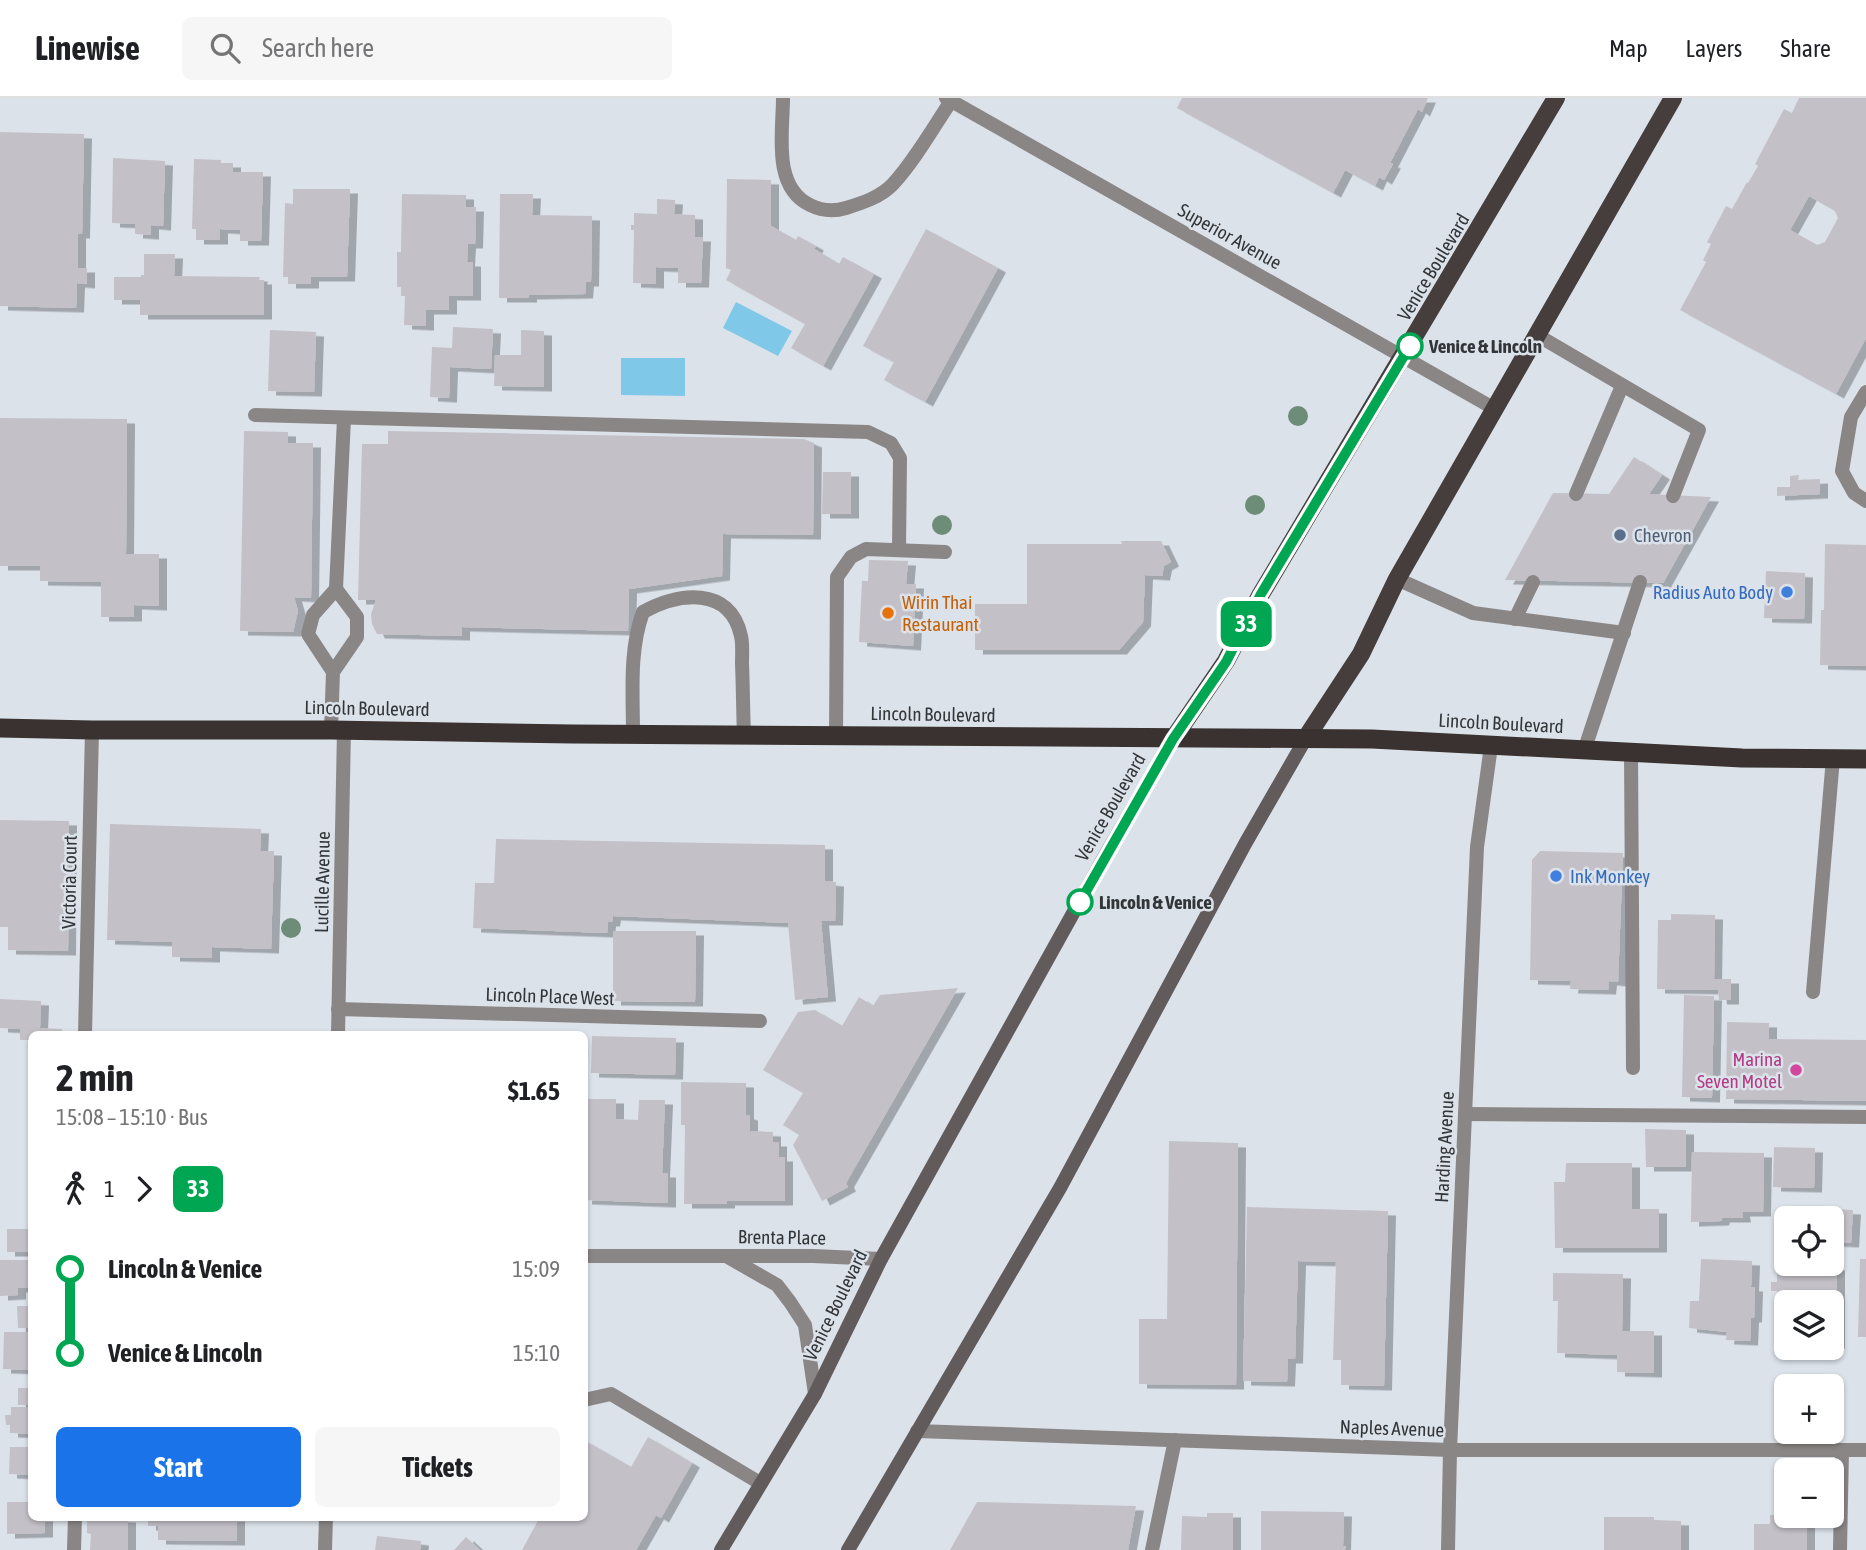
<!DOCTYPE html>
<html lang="en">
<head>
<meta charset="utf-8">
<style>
  :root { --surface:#fff; --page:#f6f6f6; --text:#202124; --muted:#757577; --line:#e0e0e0; --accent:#1a73e8 }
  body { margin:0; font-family:"Asap Condensed",sans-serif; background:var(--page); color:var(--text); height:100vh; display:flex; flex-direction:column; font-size:26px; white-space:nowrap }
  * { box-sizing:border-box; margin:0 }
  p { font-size:23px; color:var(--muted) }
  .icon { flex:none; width:38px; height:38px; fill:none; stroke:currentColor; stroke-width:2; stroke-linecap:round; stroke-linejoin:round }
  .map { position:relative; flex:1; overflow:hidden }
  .panel { position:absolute; left:28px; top:933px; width:560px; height:490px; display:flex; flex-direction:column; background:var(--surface); border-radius:10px; box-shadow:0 2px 5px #0004 }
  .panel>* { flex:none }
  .badge { padding:0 14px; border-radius:10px; font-size:24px; line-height:46px }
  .tools { position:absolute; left:1774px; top:1108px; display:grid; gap:14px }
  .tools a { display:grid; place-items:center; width:70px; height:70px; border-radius:10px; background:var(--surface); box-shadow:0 2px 5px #0004; font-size:35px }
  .map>.badge { position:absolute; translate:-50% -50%; box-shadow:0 0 0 4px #fff }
  .legs { display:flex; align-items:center; gap:10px; height:77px; padding:0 28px; font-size:23px }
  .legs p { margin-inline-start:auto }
  .head { display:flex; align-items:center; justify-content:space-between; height:119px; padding:0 28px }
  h1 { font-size:38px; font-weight:700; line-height:52px }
  .button { display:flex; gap:14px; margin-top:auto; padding:14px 28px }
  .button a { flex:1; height:80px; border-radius:10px; background:var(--accent); color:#fff; font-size:28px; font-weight:700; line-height:80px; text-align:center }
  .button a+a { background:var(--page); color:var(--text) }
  ul { padding:0 28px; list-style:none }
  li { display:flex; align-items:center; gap:24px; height:84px; font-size:26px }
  li i { display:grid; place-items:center; width:10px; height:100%; margin:0 9px; background:currentColor }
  li i::after { content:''; width:18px; height:18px; margin:-9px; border:5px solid; border-radius:50%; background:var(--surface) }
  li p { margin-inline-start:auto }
  li:first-child i { background:linear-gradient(#0000 50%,currentColor 0) }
  li:last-child i { background:linear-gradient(currentColor 50%,#0000 0) }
  header { display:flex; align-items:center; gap:42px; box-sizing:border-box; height:98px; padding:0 35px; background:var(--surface); border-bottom:2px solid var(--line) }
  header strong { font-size:33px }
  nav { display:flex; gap:38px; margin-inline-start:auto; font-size:24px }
  .search { width:490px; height:63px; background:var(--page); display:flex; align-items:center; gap:18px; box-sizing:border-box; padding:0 24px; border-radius:10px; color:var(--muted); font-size:26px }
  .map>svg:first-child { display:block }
</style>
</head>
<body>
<header>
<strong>Linewise</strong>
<div class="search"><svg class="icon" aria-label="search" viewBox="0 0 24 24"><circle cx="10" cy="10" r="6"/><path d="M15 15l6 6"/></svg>Search here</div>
<nav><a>Map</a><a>Layers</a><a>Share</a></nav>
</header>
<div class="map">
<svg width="1866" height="1452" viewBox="0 0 1866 1452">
  <defs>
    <filter id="shadow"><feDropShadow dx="8" dy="4.5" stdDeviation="0" flood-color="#0004"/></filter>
  </defs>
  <rect width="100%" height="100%" fill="#dce2ea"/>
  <g fill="#80c8e7">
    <path d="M 736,204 L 792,233 L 778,258 L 723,230 Z"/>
    <path d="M 621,260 L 685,260 L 685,298 L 621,297 Z"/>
  </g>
  <g fill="#c4c0c8" fill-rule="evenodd" filter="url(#shadow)">
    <path d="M 1182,0 L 1428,0 L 1422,14 L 1418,11 L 1390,65 L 1393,66 L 1384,82 L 1379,79 L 1375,88 L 1345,72 L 1333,95 L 1177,10 Z"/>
    <path d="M 1799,0 L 1866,0 L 1866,240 L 1836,296 L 1680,212 L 1706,164 L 1703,162 L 1711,146 L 1707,144 L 1726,108 L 1732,111 L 1747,84 L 1748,85 L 1758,68 L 1755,66 L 1784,11 L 1792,15 ZM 1809,98 L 1835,113 L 1838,120 L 1825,144 L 1817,147 L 1790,132 Z"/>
    <path d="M 0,34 L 84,36 L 82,136 L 78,136 L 78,170 L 87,170 L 87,186 L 77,185 L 76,210 L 0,208 Z"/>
    <path d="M 113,60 L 165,63 L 163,128 L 151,127 L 151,137 L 135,136 L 135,126 L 112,125 Z"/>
    <path d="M 194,61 L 221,62 L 221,65 L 233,65 L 233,74 L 263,74 L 261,143 L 240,143 L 240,132 L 220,131 L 220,142 L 196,142 L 196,131 L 192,131 Z"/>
    <path d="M 727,81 L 771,82 L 771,128 L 796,142 L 798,138 L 816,148 L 814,151 L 839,166 L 843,159 L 874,176 L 823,268 L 791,250 L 805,226 L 726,182 L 731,172 L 726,170 Z"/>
    <path d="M 293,91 L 350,91 L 347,179 L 311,179 L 311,186 L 288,186 L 288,179 L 283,179 L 285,105 L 293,106 Z"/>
    <path d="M 402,96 L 466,97 L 466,109 L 476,109 L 475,146 L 468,146 L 467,164 L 473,164 L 473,198 L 449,198 L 449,212 L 426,212 L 426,228 L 404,227 L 405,198 L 401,198 L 401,189 L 397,189 L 397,154 L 401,154 Z"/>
    <path d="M 500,96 L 533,96 L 532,117 L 592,118 L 591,184 L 586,184 L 585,196 L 529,197 L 529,200 L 499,200 Z"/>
    <path d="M 657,101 L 675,102 L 674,116 L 695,117 L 695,139 L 703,139 L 701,185 L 678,185 L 678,170 L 656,169 L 656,186 L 633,185 L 634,132 L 631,132 L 631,127 L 634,127 L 634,115 L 657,116 Z"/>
    <path d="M 926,131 L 998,170 L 925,304 L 884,282 L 894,264 L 863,248 Z"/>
    <path d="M 144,156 L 175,156 L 174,178 L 260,179 L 259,182 L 264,182 L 264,217 L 140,217 L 140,202 L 114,202 L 114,179 L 141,179 L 141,177 L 144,177 Z"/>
    <path d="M 453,229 L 493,231 L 491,271 L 450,269 L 449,300 L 430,299 L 432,249 L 452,250 Z"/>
    <path d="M 270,232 L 316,234 L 314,294 L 268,293 Z"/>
    <path d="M 521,232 L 544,233 L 544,289 L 494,288 L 495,257 L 521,257 Z"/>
    <path d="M 0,320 L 127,321 L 126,456 L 159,456 L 159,508 L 134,507 L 134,519 L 101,519 L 101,484 L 40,483 L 40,468 L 0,468 Z"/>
    <path d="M 244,333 L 288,334 L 288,345 L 313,345 L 311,500 L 294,499 L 298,513 L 293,534 L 240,533 Z"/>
    <path d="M 388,333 L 804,341 L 814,345 L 813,437 L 723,436 L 722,478 L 629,491 L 628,533 L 462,529 L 462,538 L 377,536 L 372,526 L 371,516 L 376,502 L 358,502 L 362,346 L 388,346 Z"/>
    <path d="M 1634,359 L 1662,377 L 1649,396 L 1711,399 L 1663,485 L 1505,482 L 1553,395 L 1609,396 Z"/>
    <path d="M 823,374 L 851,374 L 851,416 L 822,416 Z"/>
    <path d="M 1799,377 L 1798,382 L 1820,381 L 1820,396 L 1777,398 L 1777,389 L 1790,389 L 1790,378 Z"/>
    <path d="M 1121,443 L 1161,443 L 1171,464 L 1164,468 L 1162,478 L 1145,477 L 1143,524 L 1119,552 L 975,552 L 975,506 L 1027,506 L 1027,446 L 1122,446 Z"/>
    <path d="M 1825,446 L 1866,447 L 1866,568 L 1820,567 L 1821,512 L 1824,512 Z"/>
    <path d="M 869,462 L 908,463 L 906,486 L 916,486 L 913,548 L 859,544 L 862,483 L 868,483 Z"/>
    <path d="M 1766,473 L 1805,475 L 1804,521 L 1764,520 Z"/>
    <path d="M 0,722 L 69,723 L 68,853 L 8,852 L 8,829 L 0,829 Z"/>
    <path d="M 110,726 L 261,731 L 260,753 L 274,753 L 271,851 L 212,849 L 212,860 L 172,859 L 172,844 L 107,842 Z"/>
    <path d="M 496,741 L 825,747 L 825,783 L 836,784 L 835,823 L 821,823 L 828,899 L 795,902 L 788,825 L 613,818 L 612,824 L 608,824 L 607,835 L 473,830 L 475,785 L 494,785 Z"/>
    <path d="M 1540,753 L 1623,755 L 1618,884 L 1609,883 L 1608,892 L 1570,891 L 1571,883 L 1530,882 L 1532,762 Z"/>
    <path d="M 1671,816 L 1715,817 L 1714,881 L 1731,881 L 1731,902 L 1719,902 L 1718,892 L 1657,891 L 1658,822 L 1671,822 Z"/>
    <path d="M 613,833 L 696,833 L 695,904 L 613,903 Z"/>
    <path d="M 958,890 L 846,1085 L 848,1089 L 822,1103 L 793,1047 L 799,1037 L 783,1027 L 803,995 L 763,972 L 798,914 L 815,912 L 842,928 L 859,899 L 873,908 L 880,897 Z"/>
    <path d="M 1684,897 L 1714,898 L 1712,1000 L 1682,999 Z"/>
    <path d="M 0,901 L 41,903 L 40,930 L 62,931 L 62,936 L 32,936 L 32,942 L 20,942 L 20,931 L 0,930 Z"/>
    <path d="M 1727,924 L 1769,925 L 1769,941 L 1866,942 L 1866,1003 L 1726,1001 Z"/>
    <path d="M 592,938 L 676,940 L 675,977 L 591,975 Z"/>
    <path d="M 681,984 L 746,985 L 746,1017 L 750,1018 L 750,1033 L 773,1034 L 773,1044 L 779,1044 L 779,1059 L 785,1059 L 785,1103 L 727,1103 L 727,1106 L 684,1106 L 685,1027 L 681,1027 Z"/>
    <path d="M 588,1001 L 616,1001 L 616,1021 L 638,1022 L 639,1002 L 665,1002 L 662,1075 L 668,1075 L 668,1105 L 584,1102 Z"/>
    <path d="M 1645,1031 L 1686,1032 L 1686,1069 L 1646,1069 Z"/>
    <path d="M 1169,1043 L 1238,1045 L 1236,1287 L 1139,1286 L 1139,1221 L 1167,1221 Z"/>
    <path d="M 1774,1049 L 1815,1050 L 1814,1090 L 1773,1089 Z"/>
    <path d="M 1692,1054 L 1764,1055 L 1763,1114 L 1742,1114 L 1743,1120 L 1722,1120 L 1721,1123 L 1691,1124 Z"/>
    <path d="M 1566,1065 L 1632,1065 L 1632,1111 L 1659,1111 L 1659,1150 L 1555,1150 L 1554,1084 L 1565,1084 Z"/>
    <path d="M 1247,1109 L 1388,1113 L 1384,1288 L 1341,1287 L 1341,1262 L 1333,1262 L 1336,1164 L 1298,1163 L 1295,1261 L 1288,1261 L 1287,1284 L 1243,1283 Z"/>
    <path d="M 1830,1111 L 1853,1112 L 1851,1145 L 1832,1144 Z"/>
    <rect x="7" y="1131" width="25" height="23"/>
    <path d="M 1701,1161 L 1752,1163 L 1751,1189 L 1755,1189 L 1754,1220 L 1751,1220 L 1750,1243 L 1726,1242 L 1727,1234 L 1689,1230 L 1690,1203 L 1699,1203 Z"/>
    <path d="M 1860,1161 L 1866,1161 L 1866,1239 L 1858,1239 Z"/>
    <path d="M 0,1162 L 30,1162 L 30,1189 L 18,1190 L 18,1197 L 0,1198 Z"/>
    <path d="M 1777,1168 L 1837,1168 L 1837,1246 L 1832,1246 L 1832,1204 L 1787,1204 L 1787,1237 L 1777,1237 L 1777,1193 L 1771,1193 L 1771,1184 L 1777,1184 Z"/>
    <path d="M 1553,1175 L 1623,1176 L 1622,1233 L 1654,1233 L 1654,1275 L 1617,1274 L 1617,1257 L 1557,1255 L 1558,1203 L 1553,1203 Z"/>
    <path d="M 17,1208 L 32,1208 L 32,1230 L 18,1230 Z"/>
    <path d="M 4,1234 L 32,1234 L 32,1272 L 3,1271 Z"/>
    <rect x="18" y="1290" width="14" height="17"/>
    <path d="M 11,1309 L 32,1309 L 32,1336 L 10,1335 L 10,1327 L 6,1327 L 5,1317 L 11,1317 Z"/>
    <path d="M 648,1339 L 692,1365 L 661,1420 L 656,1417 L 636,1452 L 522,1452 L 540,1419 L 584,1419 L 584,1342 L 631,1369 Z"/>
    <path d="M 10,1349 L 32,1349 L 32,1377 L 9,1376 Z"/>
    <path d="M 7,1404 L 32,1404 L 32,1419 L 45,1419 L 45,1435 L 7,1436 Z"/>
    <path d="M 977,1404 L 1136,1408 L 1128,1452 L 950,1452 Z"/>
    <path d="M 1261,1413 L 1344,1414 L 1343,1448 L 1346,1448 L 1346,1452 L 1261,1452 Z"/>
    <path d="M 1207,1415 L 1233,1415 L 1233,1452 L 1181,1452 L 1182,1418 L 1207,1419 Z"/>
    <path d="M 1770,1417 L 1807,1418 L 1807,1452 L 1754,1452 L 1754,1426 L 1770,1426 Z"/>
    <path d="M 87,1419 L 128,1420 L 128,1452 L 90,1452 L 91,1436 L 87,1435 Z"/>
    <path d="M 148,1419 L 237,1419 L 237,1443 L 158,1442 L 158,1428 L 148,1428 Z"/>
    <path d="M 1604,1419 L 1654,1419 L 1654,1422 L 1681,1423 L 1681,1452 L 1604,1452 Z"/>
    <path d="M 377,1438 L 421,1443 L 420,1452 L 375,1452 Z"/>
    <path d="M 466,1439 L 480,1452 L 454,1452 Z"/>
  </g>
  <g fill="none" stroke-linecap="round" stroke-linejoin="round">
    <g stroke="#8b8686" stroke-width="14">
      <path d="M 783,0 C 783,34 772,89 810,107 C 822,113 833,114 846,110 C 862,105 881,99 893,86 C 915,62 933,30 951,3"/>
      <path d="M 1537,237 L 1699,332 L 1673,398"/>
      <path d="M 1866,294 L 1851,319 L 1842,373 L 1854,395 L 1866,403"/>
      <path d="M 255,317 L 868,334 L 891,345 L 900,360 L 899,452"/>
      <path d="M 1576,396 L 1622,288"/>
      <path d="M 1397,481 L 1473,515 L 1624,535"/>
      <path d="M 336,491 L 344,320"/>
      <path d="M 1515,521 L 1533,484"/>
      <path d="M 331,632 L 333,574 L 357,539 L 357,519 L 336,491 L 313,517 L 308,536 L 333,574"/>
      <path d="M 633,636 C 633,595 629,552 643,514 C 678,495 730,487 741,538 C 743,546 742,557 742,565 C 743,589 743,613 744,637"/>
      <path d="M 836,638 L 837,479 L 851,459 L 866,451 L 945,454"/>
      <path d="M 1584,653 L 1640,484"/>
      <path d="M 1631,655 L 1633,970"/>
      <path d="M 1813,894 L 1833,660"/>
      <path d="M 338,911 L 760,923"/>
      <path d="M 85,936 L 92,632"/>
      <path d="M 1465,1016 L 1866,1019"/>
      <path d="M 584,1302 L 611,1296 L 760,1385"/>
      <path d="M 74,1452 L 75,1419"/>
      <path d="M 1152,1452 L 1175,1342"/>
      <path d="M 1840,1452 L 1842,1352"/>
    </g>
    <g stroke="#8b8686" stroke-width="14">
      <path d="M 946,0 L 1495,311"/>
      <path d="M 338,936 L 344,632"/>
      <path d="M 584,1158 L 813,1158 L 881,1161"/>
      <path d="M 726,1158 L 777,1187 L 790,1204 L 805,1227 L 815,1296"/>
      <path d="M 917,1333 L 1450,1352 L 1866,1352"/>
      <path d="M 325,1452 L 326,1419"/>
      <path d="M 1448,1452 L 1450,1352 L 1477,749 L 1491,648"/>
    </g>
    <g stroke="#625b5b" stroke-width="14">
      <path d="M 721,1452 L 815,1296 L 881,1161 L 1106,756 L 1173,641"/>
      <path d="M 848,1452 L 1060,1090 L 1245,746 L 1306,640"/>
    </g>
    <g stroke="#453e3d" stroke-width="18">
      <path d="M 1306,640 L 1361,556 L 1397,481 L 1673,0"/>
      <path d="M 1173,641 L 1226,563 L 1261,496 L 1556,0"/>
    </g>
    <path stroke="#3a3230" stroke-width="19" d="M 0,630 L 92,632 L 331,632 L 572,636 L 1372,641 L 1742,660 L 1866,661"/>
  </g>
  <g fill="#6e8d78">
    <circle cx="1298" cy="318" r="10"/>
    <circle cx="1255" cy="407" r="10"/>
    <circle cx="942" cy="427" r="10"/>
    <circle cx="291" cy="830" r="10"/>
  </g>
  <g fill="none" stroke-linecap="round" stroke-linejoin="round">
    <defs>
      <path id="line-1" d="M 1080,804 L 1173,641 L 1226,564 L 1261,496 L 1410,248"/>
    </defs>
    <use href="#line-1" stroke="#fff" stroke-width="16"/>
    <use href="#line-1" stroke="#00a651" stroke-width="10"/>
  </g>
  <g fill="#fff" stroke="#00a651" stroke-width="3.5">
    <circle cx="1410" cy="248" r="12"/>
    <circle cx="1080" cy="804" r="12"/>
  </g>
  <circle fill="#5c6f8a" stroke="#dce2ea" stroke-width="2.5" cx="1620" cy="437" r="7"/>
  <g fill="#3f7fe0" stroke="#dce2ea" stroke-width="2.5">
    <circle cx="1787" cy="494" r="7"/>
    <circle cx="1556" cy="778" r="7"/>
  </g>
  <circle fill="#e8710a" stroke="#dce2ea" stroke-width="2.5" cx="888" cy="515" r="7"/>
  <circle fill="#d1479c" stroke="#dce2ea" stroke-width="2.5" cx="1796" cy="972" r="7"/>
  <g text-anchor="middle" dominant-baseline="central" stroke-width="5" stroke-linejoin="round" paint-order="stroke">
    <g font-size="19" fill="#333639" stroke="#dce2ea">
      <text transform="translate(1230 138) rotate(29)">Superior Avenue</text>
      <text transform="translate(1433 169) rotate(-59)">Venice Boulevard</text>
      <text transform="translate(367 610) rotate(1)">Lincoln Boulevard</text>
      <text transform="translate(933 616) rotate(1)">Lincoln Boulevard</text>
      <text transform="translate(1501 625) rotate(3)">Lincoln Boulevard</text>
      <text transform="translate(1110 709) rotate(-60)">Venice Boulevard</text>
      <text transform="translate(69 784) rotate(-89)">Victoria Court</text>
      <text transform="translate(322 784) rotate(-89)">Lucille Avenue</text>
      <text transform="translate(550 898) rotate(2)">Lincoln Place West</text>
      <text transform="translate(1444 1049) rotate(-87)">Harding Avenue</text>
      <text transform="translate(782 1139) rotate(1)">Brenta Place</text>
      <text transform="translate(835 1207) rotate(-64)">Venice Boulevard</text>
      <text transform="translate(1392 1330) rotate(2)">Naples Avenue</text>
    </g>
    <g font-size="19" font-weight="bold" fill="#333639" stroke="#dce2ea" text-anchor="start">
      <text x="1429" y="248">Venice &amp; Lincoln</text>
      <text x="1099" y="804">Lincoln &amp; Venice</text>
    </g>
    <g font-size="19" fill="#4e5e75" stroke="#dce2ea" text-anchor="start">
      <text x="1634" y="437">Chevron</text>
    </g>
    <g font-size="19" fill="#366cbe" stroke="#dce2ea" text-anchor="end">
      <text x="1773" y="494">Radius Auto Body</text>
      <text x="1570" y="778" text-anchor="start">Ink Monkey</text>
    </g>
    <g font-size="19" fill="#c56008" stroke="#dce2ea" text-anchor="start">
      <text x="902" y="504">Wirin Thai<tspan x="902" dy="22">Restaurant</tspan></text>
    </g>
    <g font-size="19" fill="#b23c85" stroke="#dce2ea" text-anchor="end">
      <text x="1782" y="961">Marina<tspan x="1782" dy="22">Seven Motel</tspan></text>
    </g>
  </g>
</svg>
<div class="tools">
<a><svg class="icon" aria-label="locate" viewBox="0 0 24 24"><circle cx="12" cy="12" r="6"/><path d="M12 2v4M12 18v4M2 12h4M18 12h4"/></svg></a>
<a><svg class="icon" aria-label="layers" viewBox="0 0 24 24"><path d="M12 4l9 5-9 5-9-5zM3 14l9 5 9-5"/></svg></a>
<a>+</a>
<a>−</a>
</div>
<b class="badge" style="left:1246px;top:526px;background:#00a651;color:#fff">33</b>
<section class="panel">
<div class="head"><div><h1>2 min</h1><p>15:08 – 15:10 · Bus</p></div><b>$1.65</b></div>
<div class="legs"><svg class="icon" aria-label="walk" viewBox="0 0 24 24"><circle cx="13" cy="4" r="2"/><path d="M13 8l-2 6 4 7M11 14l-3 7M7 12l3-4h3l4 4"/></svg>1<svg class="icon" aria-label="forward" viewBox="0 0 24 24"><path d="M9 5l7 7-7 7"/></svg><b class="badge" style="background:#00a651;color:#fff">33</b></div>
<ul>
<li><i style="color:#00a651"></i><b>Lincoln &amp; Venice</b><p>15:09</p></li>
<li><i style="color:#00a651"></i><b>Venice &amp; Lincoln</b><p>15:10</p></li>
</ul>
<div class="button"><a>Start</a><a>Tickets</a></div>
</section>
</div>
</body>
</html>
